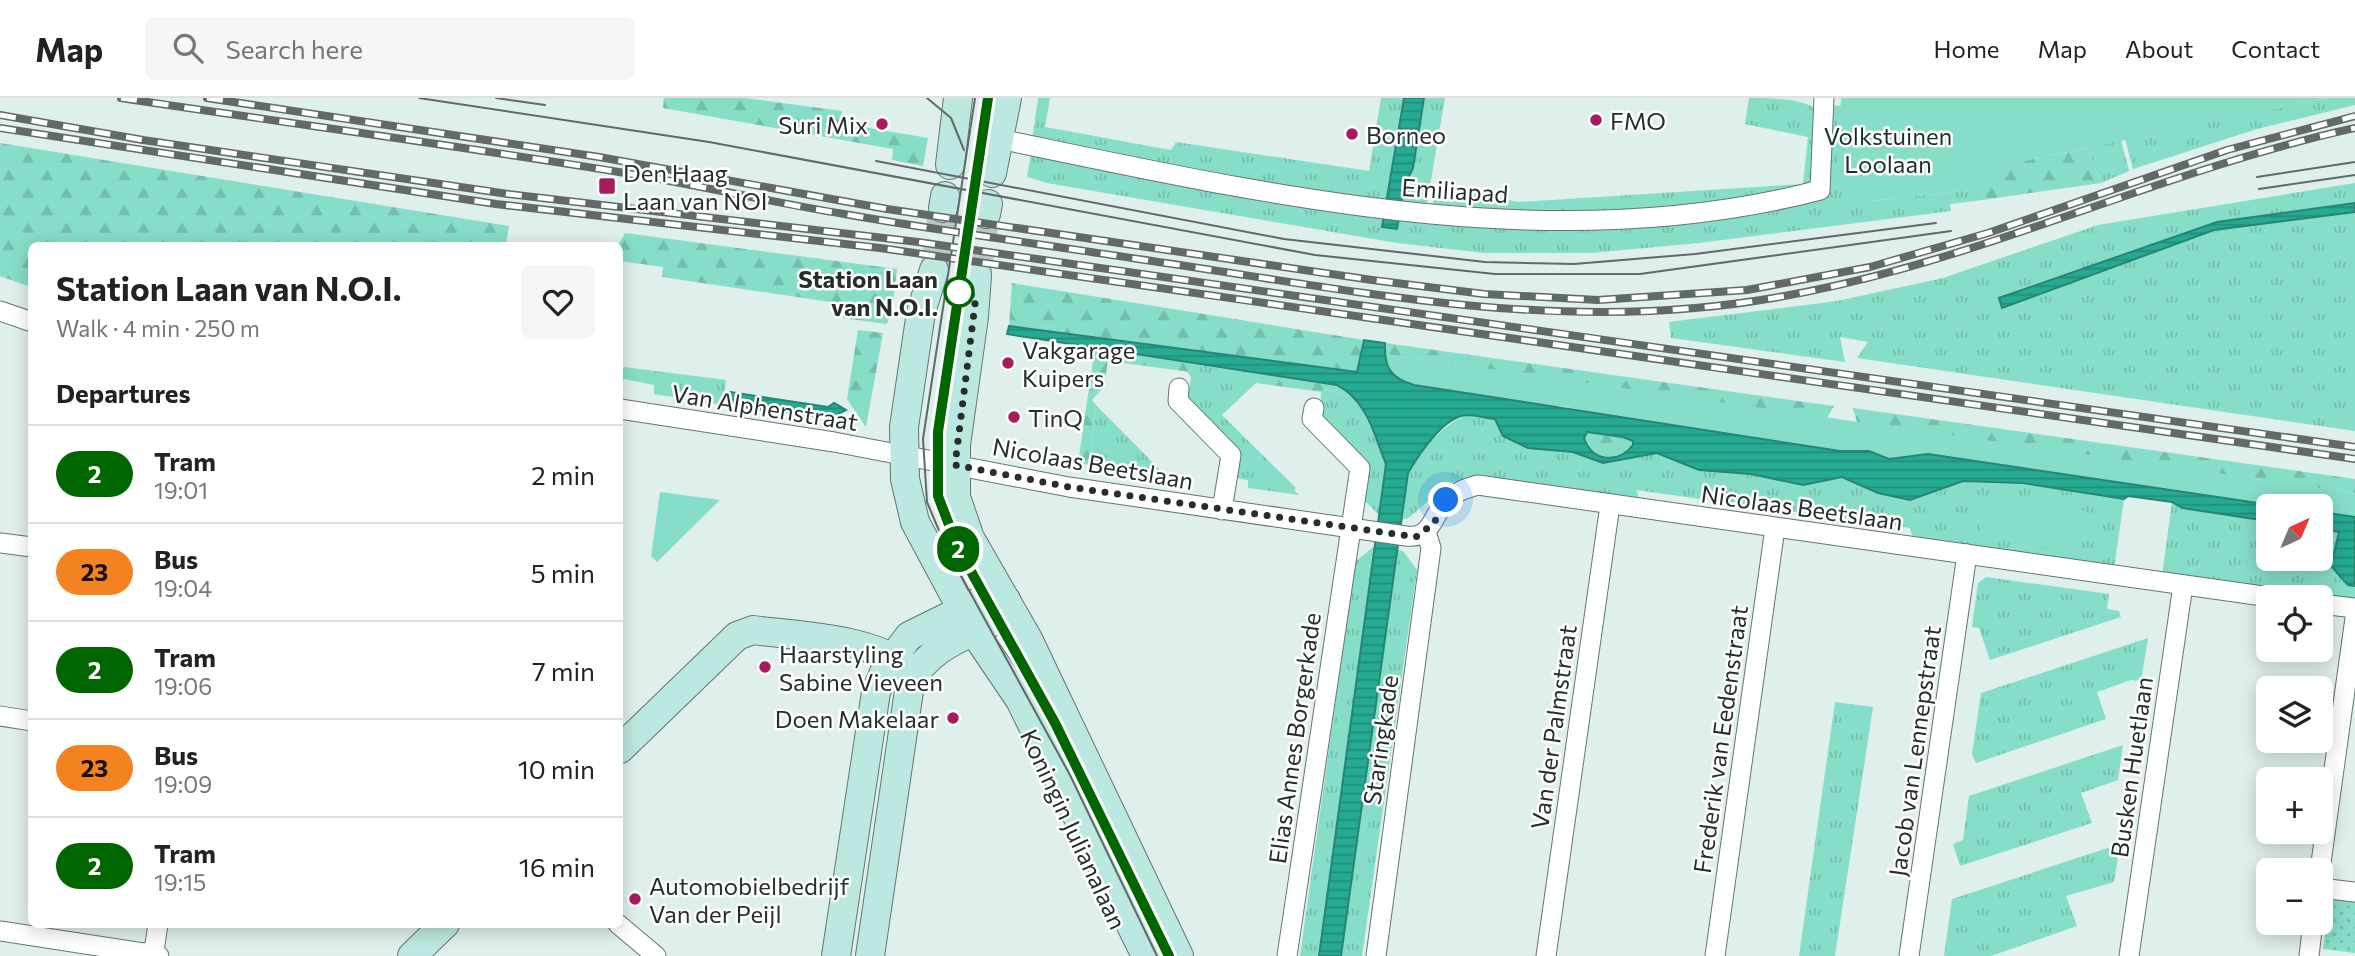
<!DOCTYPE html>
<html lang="en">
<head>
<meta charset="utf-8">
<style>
  :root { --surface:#fff; --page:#f6f6f6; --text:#222; --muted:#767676; --line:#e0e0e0 }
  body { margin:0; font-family:Commissioner,sans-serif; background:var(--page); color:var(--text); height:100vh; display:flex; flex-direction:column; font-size:26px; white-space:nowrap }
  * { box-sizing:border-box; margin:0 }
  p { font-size:23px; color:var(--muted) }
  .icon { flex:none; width:38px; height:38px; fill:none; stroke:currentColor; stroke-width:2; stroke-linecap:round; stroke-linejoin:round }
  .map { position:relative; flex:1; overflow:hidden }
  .details { position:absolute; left:28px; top:144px; width:595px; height:686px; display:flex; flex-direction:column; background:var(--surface); border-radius:10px; box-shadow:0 4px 18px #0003 }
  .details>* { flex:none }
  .badge { padding:0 14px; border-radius:23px; font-size:24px; line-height:46px }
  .needle { width:46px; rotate:44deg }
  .tools { position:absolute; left:2256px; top:396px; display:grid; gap:14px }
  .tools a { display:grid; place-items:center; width:77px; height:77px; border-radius:10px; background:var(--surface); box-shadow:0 4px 18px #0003; font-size:35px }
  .you { position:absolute; width:35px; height:35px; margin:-18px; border:5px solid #fff; border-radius:50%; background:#1a73e8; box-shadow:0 0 0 10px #1a73e833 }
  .map>.badge { position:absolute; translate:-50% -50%; box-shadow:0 0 0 4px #fff }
  h2 { padding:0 28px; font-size:26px; line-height:63px }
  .round { display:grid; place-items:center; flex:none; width:74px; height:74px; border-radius:10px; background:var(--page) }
  .overview { display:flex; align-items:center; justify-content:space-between; height:119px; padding:0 28px }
  h1 { font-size:33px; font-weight:700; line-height:52px }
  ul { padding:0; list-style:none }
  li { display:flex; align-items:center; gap:21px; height:98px; padding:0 28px; border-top:2px solid var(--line) }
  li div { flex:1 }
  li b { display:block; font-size:26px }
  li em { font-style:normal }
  li .badge { min-width:77px; font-weight:700; text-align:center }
  header { display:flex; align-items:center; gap:42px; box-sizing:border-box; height:98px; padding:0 35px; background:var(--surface); border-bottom:2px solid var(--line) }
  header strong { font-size:33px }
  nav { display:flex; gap:38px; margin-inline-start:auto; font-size:24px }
  .search { width:490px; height:63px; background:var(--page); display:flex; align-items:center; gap:18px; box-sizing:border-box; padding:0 24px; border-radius:10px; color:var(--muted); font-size:26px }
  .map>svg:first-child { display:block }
</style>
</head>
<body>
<header>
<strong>Map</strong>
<div class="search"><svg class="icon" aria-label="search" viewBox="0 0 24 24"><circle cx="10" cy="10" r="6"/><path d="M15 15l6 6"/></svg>Search here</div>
<nav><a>Home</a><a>Map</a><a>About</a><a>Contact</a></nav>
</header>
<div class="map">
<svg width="2355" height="858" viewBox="0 0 2355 858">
  <defs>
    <pattern id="grass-tufts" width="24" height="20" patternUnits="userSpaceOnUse" patternTransform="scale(1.75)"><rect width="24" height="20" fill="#86ddc8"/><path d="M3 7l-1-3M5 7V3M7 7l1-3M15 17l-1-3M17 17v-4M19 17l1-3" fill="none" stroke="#74beac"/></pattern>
    <pattern id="forest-firs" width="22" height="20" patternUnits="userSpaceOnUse" patternTransform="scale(1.75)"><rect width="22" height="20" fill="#86ddc8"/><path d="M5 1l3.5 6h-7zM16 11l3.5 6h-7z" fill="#74beac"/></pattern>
    <pattern id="park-dots" width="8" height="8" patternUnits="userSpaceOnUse" patternTransform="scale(1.75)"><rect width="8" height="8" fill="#86ddc8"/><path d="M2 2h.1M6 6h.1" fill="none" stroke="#74beac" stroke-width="1.8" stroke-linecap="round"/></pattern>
    <pattern id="water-rules" width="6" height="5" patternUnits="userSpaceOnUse" patternTransform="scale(1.75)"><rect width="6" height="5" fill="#25ab93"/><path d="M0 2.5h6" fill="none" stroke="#208c78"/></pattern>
  </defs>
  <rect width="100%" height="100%" fill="#dfefeb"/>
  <g fill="url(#grass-tufts)">
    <path d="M 1038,0 L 1050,0 L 1045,29 L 1171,52 L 1176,44 L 1369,73 L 1381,0 L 1404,0 L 1386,108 L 1032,43 Z"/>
    <path d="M 1424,0 L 1445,0 L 1427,105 L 1424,110 L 1401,109 L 1413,70 Z"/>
    <path d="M 1749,0 C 1770,0 1797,0 1815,10 L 1816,89 L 1778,100 L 1592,117 L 1432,111 L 1435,89 L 1519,104 L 1803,86 L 1808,39 L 1745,26 Z"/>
    <path d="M 2328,0 L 2355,0 L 2355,7 L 2257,31 L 2133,71 L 2125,41 Z"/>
    <path d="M 1830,7 L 1841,8 L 1836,89 L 1871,103 L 1981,91 L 1982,102 L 1950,106 L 1951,113 L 1699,145 L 1591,155 L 1485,155 L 1397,145 L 1047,85 L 1027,79 L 1032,50 L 1385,117 L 1382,129 L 1397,131 L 1399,119 L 1515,127 L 1824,100 Z"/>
    <path d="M 2121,42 L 2129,73 L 2101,85 L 2087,50 Z"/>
    <path d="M 2355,85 L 2355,105 L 2217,124 L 2002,209 L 2214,132 L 2355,114 L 2355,333 L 1857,260 L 1868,244 L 1840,239 L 1845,264 L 1671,240 L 1669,224 L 1837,203 L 1943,180 L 2098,127 Z"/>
    <path d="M 1193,263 L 1260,274 L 1256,285 L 1222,317 L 1296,390 L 1294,392 L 1299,397 L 1248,390 L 1248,382 L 1234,380 L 1188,301 L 1191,279 L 1187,273 L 1191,274 Z"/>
    <path d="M 624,269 L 726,282 L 723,307 L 654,296 L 654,287 L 624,281 L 620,291 L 620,273 Z"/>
    <path d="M 1324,291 L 1357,300 L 1386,365 L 1380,418 L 1367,405 L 1361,404 L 1365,377 L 1320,317 L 1321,294 Z"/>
    <path d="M 1096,307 L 1166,378 L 1089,367 Z"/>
    <path d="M 1467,317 L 1495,321 L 1528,350 L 1573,354 L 1603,365 L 1657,355 L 1699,372 L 1751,376 L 1803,387 L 1841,379 L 1878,395 L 1910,402 L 1963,383 L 2023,385 L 2114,397 L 2124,401 L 2114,471 L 1914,443 L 1910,430 L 1636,392 L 1641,405 L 1474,380 C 1445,379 1429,405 1407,421 L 1403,421 C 1405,407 1404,390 1408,376 C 1413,357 1449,322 1467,317 Z"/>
    <path d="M 2172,404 L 2182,411 L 2268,423 L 2268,460 L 2320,460 L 2321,431 L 2339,434 L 2331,468 L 2348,487 L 2355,488 L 2355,504 L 2162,478 Z"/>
    <path d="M 1373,449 L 1376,450 L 1319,858 L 1300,858 L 1355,464 Z"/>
    <path d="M 1398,452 L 1403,453 L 1417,472 L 1362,858 L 1341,858 Z"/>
    <path d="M 1986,479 L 2109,496 L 2107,511 L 2119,513 L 2121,519 L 1990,562 L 1979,530 L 1972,529 L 1978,485 Z"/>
    <path d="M 2148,540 L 2141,583 L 2131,582 L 2097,594 L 2106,621 L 1976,665 L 1972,656 L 1981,595 Z"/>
    <path d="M 1835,604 L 1873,609 L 1835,858 L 1799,858 Z"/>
    <path d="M 2123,647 L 2118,682 L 2081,695 L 2092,725 L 1960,768 L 1953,746 L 1963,742 L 1969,698 Z"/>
    <path d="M 2117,747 L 2120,747 L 2114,784 L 2066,798 L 2077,828 L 1991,858 L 1944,858 L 1952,801 Z"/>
  </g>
  <g fill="url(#forest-firs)">
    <path d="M 664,0 L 745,0 L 842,13 L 840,25 L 928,40 L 923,68 L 892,62 L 893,51 L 663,10 Z"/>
    <path d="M 0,45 L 509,128 L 506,147 L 32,147 L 31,189 L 0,178 Z"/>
    <path d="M 2087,50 L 2101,85 L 1982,102 L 1981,91 L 1989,70 Z"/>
    <path d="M 625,135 L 897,171 L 893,205 L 887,226 L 843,220 L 844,206 L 662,179 L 663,169 L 620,163 L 618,147 Z"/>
    <path d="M 1012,185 L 1364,242 L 1357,274 L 1009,228 Z"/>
    <path d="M 858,232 L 883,235 L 866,329 L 847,301 Z"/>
    <path d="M 1385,245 L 1834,308 L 1827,320 L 1384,256 Z"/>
    <path d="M 1095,249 L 1193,263 L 1191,274 L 1108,263 L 1104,289 L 1092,302 L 1096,307 L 1089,367 L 1078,365 Z"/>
    <path d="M 1260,274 L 1337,287 L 1357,300 L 1325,291 L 1321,294 L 1256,285 Z"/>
    <path d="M 1853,310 L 2355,381 L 2355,395 L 1857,324 Z"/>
    <path d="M 1587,334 L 1623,339 L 1633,343 L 1633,347 C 1617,365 1592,364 1584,340 Z"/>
  </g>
  <path fill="url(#park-dots)" d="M 2330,800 L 2355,804 L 2355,855 L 2323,851 Z"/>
  <g fill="#86ddc8">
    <path d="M 1841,0 L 2328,0 L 1990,70 L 1981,91 L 1871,103 L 1835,89 Z"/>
    <path d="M 1384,256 L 2355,395 L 2355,419 L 2321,414 L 2320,408 L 2278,408 L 1929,356 L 1889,361 L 1869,353 L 1840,353 L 1623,321 L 1562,308 L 1549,310 L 1402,284 L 1391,278 Z"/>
    <path d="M 660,394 L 720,402 L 657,464 L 651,458 Z"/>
    <path d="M 1986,397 L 2086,413 L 2080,455 L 1980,439 Z"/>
  </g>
  <g fill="url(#water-rules)" stroke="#268574" stroke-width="2" fill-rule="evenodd">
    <path d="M 1404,0 L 1424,0 L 1413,70 L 1404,90 L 1397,131 L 1382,129 Z"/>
    <path d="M 2355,105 L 2355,114 L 2214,132 L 2002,210 L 1999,200 L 2217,124 Z"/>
    <path d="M 1009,228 L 1357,274 L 1364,242 L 1385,245 C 1384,269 1390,280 1414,287 L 1840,353 L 1869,353 L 1889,361 L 1928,356 L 2278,408 L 2268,408 L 2268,423 L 2182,410 L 2172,404 L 2128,398 L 2124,401 L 2023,385 L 1963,383 L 1910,402 L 1878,395 L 1842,379 L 1803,387 L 1751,376 L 1699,372 L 1657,355 L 1603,365 L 1573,354 L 1528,350 L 1503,338 L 1495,321 C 1486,320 1476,317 1467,317 C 1444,318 1419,356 1408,375 L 1341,858 L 1319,858 L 1386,366 C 1374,337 1367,302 1337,287 L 1007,236 ZM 1587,334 L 1623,339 L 1633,343 L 1633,347 C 1618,366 1592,364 1584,340 Z"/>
    <path d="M 730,294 L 828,309 L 834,305 L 846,312 L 831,320 L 735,308 L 727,304 L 726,297 Z"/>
    <path d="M 2321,414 L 2355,419 L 2355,488 L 2348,487 L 2331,468 L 2339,434 L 2321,431 Z"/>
  </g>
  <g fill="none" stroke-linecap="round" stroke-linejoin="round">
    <g stroke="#bac8c5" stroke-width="28" stroke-dasharray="28 14" stroke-linecap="butt">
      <path d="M 934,172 L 943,110"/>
      <path d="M 977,177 L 986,116"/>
    </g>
    <defs>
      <g id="street">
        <path d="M 999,41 C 1265,96 1551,163 1820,92 L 1824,0"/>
        <path d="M 0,213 L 32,224"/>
        <path d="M 1179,290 L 1178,303 L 1231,357 L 1222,412"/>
        <path d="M 620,311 L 834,344 L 1069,389 L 1406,438 C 1434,441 1432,415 1448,401 C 1457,393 1467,390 1478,387 L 2270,499"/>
        <path d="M 0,445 L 32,449"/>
        <path d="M 2320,506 L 2355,510"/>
        <path d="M 0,618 L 32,623"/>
        <path d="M 2320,772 L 2355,520"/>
        <path d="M 2320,790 L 2355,794"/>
        <path d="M 618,826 L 656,858"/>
        <path d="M 0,833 L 143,855 L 154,853 L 159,858"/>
        <path d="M 154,853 L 158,826"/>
        <path d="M 1287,858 L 1360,370 L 1312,321 L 1314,310"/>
        <path d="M 1376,858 L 1431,450 L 1426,434"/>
        <path d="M 1546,858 L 1610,407"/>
        <path d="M 1715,858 L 1775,430"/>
        <path d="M 1909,858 L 1967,456"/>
        <path d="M 2129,858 L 2183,487"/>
        <path d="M 2309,858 L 2313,824"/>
      </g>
      <g id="secondary">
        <path d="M 950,67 L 958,0"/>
        <path d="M 992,75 L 1007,0"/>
        <path d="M 943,110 L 945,98"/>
        <path d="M 986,116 L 988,106"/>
        <path d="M 934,172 L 921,214 L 904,329 L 905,381 L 915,424 L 974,534 L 1020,602 L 1146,858"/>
        <path d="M 977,177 L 974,219 L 956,347 L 956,399 L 970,440 L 1028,541 L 1179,858"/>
        <path d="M 620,651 L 737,538 L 753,532 C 799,538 871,540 907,569"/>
        <path d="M 412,858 L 445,826"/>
        <path d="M 836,858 L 876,594 L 887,567 L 909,538 L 986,500 L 1006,502"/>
        <path d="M 870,858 L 910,586 C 926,550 964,539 998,521 L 1006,502"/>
      </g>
    </defs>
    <use href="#street" stroke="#667571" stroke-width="21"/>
    <use href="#secondary" stroke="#667571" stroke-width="30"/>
    <use href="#street" stroke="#fff" stroke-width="19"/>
    <use href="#secondary" stroke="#bbe8e0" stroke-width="28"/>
    <g stroke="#616a68" stroke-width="2">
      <path d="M 419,0 L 709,44 L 1315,157 L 1495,176 L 1640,176 L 1951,133"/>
      <path d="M 496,0 L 545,7"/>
      <path d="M 927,0 L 951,20 L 964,52"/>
      <path d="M 975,0 L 923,341 L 927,404 L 948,454 L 1070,677 L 1157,858"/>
      <path d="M 988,0 L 938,334 L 936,386 L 948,430 L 1083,682"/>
      <path d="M 876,63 L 1284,141 L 1485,164 L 1574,166 L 1695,156 L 1936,125"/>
      <path d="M 2257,79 L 2355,64"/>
      <path d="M 2259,91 L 2355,77"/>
      <path d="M 1103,723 L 1169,858"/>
    </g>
    <defs>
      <g id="rail">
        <path d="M 121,0 C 287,25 453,47 619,74 C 694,86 769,104 844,116 C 941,133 1040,146 1138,161 C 1322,187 1508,227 1695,210 C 1931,190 2128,80 2355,30"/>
        <path d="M 207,0 L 599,59 L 887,111 L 1372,182 L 1484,196 L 1598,202 L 1747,192 L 1870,169 L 1988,135 L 2227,52 L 2355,18"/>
        <path d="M 0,17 L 143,42 L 508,96 L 918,144 L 2355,349"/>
        <path d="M 0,30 L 496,106 L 880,150 L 2355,361"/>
      </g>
    </defs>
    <use href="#rail" stroke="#616a68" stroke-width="8"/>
    <use href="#rail" stroke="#fff" stroke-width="5" stroke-dasharray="16" stroke-linecap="butt"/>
  </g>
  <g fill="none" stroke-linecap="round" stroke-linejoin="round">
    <defs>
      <path id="line" d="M 988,0 L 938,334 L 938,398 L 958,450 L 1055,625 L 1169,858"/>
    </defs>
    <use href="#line" stroke="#fff" stroke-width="16"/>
    <use href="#line" stroke="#060" stroke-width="10"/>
    <path stroke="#272d2b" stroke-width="7" stroke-dasharray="0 12.6" d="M 959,194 L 976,198 L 955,367 L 1069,389 L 1416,439 L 1434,425 L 1446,402"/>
  </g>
  <g fill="#a71c61" stroke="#fff" stroke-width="2.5">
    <circle cx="1596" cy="22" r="7"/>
    <circle cx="882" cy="26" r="7"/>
    <circle cx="1352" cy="36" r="7"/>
    <rect x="598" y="79" width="18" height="18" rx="3.5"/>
    <circle cx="1008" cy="265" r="7"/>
    <circle cx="1014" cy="319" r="7"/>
    <circle cx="765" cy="569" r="7"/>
    <circle cx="953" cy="620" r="7"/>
    <circle cx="635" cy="801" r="7"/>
  </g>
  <circle fill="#fff" stroke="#060" stroke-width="3.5" cx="959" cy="194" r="14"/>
  <g text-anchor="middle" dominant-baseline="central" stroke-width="5" stroke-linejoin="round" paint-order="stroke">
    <g font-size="24" fill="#272d2b" stroke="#fff" text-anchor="start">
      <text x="1610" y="22">FMO</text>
      <text x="868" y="26" text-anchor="end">Suri Mix</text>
      <text x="1366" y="36">Borneo</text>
      <text x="623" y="74">Den Haag<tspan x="623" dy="28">Laan van NOI</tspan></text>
      <text x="1022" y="251">Vakgarage<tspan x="1022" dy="28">Kuipers</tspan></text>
      <text x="1028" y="319">TinQ</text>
      <text x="779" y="555">Haarstyling<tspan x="779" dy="28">Sabine Vieveen</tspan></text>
      <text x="939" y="620" text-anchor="end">Doen Makelaar</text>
      <text x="649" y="787">Automobielbedrijf<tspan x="649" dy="28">Van der Peijl</tspan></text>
    </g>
    <g font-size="24" fill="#1a2f2a" stroke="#fff">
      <text x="1888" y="37">Volkstuinen<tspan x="1888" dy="28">Loolaan</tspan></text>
    </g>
    <g font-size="24" fill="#272d2b" stroke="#fff">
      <text transform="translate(1455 92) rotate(4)">Emiliapad</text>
      <text transform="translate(765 309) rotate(9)">Van Alphenstraat</text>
      <text transform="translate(1093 365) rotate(10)">Nicolaas Beetslaan</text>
      <text transform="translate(1802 409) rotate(8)">Nicolaas Beetslaan</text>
      <text transform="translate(1553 629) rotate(-82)">Van der Palmstraat</text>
      <text transform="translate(1294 640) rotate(-82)">Elias Annes Borgerkade</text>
      <text transform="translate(1720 641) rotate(-82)">Frederik van Eedenstraat</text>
      <text transform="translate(1380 642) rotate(-82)">Staringkade</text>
      <text transform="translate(1914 653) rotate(-82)">Jacob van Lennepstraat</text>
      <text transform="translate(2131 669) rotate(-82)">Busken Huetlaan</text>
      <text transform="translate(1074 731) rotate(65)">Koningin Julianalaan</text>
    </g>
    <g font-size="24" font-weight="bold" fill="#272d2b" stroke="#fff" text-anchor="end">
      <text x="938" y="180">Station Laan<tspan x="938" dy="28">van N.O.I.</tspan></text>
    </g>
  </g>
</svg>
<div class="tools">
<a><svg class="needle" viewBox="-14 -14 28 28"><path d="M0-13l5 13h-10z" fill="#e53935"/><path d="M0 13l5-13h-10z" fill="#767676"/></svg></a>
<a><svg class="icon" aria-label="locate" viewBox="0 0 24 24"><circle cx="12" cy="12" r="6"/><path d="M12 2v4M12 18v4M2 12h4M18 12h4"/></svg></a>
<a><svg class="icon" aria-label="layers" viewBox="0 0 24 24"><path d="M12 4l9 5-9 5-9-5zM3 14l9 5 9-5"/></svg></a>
<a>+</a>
<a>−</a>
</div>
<div class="you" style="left:1446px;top:402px"></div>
<b class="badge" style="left:958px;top:451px;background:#060;color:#fff">2</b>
<section class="details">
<div class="overview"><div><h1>Station Laan van N.O.I.</h1><p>Walk · 4 min · 250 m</p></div><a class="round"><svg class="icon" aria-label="heart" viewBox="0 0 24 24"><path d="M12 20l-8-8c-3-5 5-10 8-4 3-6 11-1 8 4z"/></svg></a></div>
<h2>Departures</h2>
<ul>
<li><span class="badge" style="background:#060;color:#fff">2</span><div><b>Tram</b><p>19:01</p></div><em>2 min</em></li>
<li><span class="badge" style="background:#f58220;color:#111">23</span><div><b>Bus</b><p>19:04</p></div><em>5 min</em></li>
<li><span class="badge" style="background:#060;color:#fff">2</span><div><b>Tram</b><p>19:06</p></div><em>7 min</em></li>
<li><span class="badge" style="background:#f58220;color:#111">23</span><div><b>Bus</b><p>19:09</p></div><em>10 min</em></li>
<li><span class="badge" style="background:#060;color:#fff">2</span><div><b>Tram</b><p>19:15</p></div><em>16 min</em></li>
</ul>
</section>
</div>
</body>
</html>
